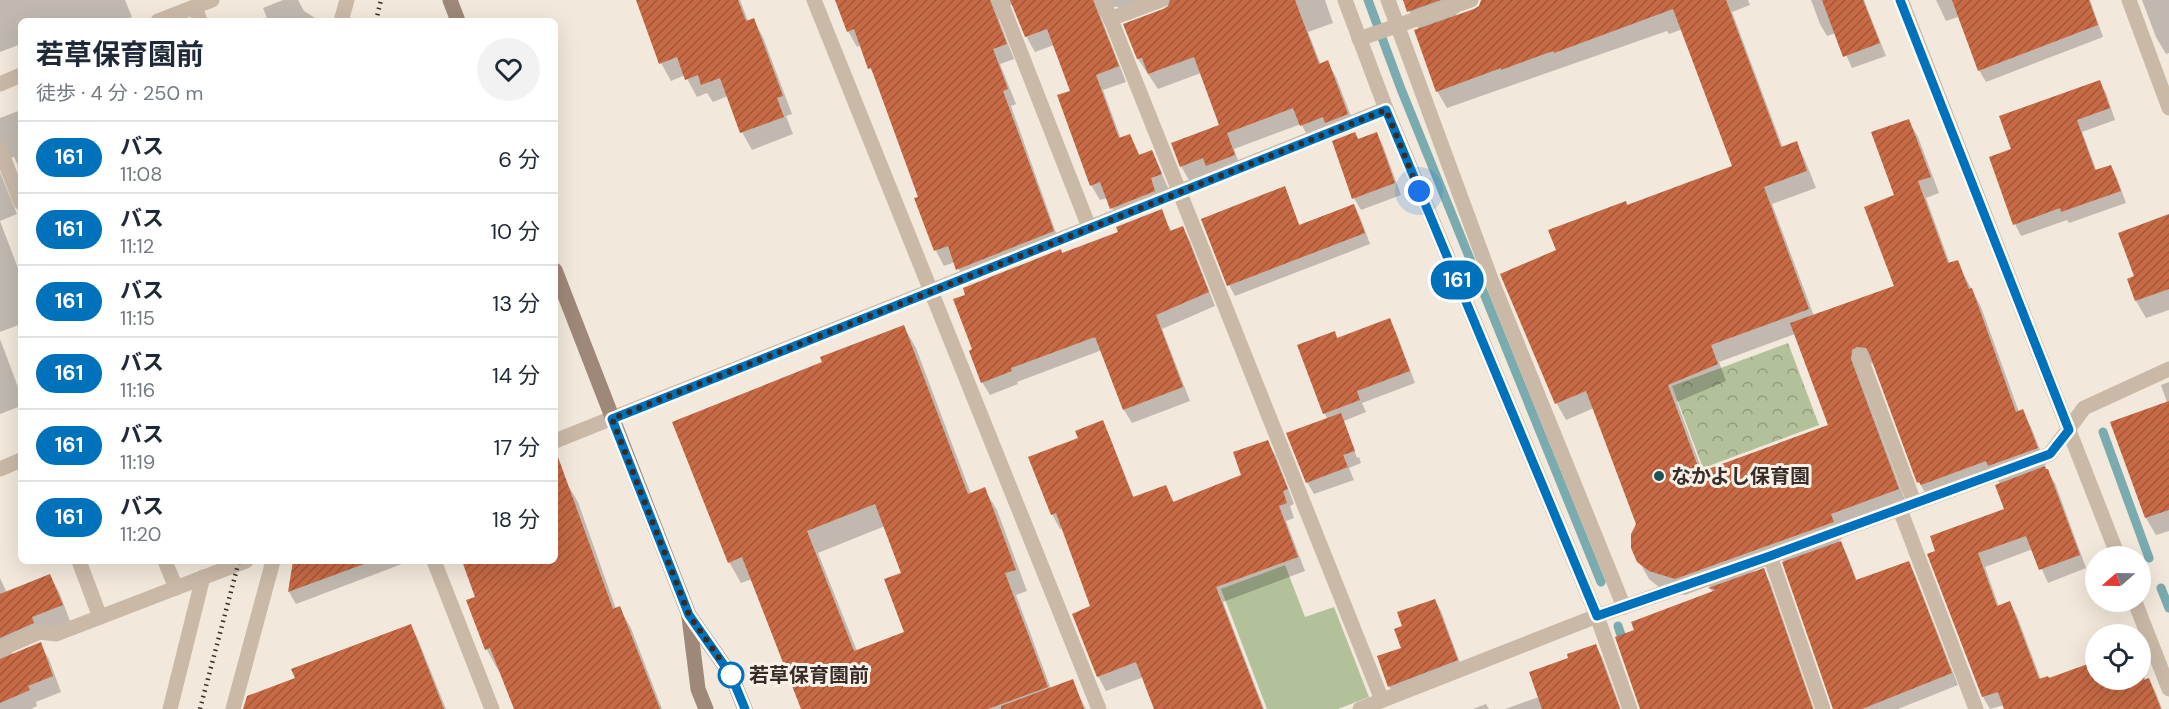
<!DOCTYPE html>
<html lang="ja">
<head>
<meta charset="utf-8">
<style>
  :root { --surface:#fff; --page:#f2f2f3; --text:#1f2937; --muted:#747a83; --line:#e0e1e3 }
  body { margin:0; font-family:"DM Sans","Noto Sans JP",sans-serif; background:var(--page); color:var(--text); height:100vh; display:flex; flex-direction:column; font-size:22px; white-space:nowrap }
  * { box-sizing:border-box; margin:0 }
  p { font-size:20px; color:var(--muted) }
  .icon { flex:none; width:33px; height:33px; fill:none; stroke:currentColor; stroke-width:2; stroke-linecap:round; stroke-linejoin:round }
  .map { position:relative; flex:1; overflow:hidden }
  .sheet { position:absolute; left:18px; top:18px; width:540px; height:546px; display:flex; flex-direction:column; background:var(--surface); border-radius:9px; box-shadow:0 6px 24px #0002 }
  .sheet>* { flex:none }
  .badge { padding:0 12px; border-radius:20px; font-size:21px; line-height:39px }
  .needle { width:39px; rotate:250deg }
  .buttons { position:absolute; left:2085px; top:546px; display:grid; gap:12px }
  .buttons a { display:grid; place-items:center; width:66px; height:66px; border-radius:50%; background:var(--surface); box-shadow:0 6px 24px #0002; font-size:30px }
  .you { position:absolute; width:30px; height:30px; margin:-15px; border:4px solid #fff; border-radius:50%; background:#1a73e8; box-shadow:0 0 0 9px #1a73e833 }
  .map>.badge { position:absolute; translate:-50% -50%; box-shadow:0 0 0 3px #fff }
  .round { display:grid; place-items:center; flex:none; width:63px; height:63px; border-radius:32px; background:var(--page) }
  .head { display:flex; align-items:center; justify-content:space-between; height:102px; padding:0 18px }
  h1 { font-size:28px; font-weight:700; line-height:45px }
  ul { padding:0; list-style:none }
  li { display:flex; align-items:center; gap:18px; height:72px; padding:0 18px; border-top:2px solid var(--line) }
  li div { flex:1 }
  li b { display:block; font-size:22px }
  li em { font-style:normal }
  li .badge { min-width:66px; font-weight:700; text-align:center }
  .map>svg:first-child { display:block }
</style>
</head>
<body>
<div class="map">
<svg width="2169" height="709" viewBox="0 0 2169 709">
  <defs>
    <pattern id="park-crowns" width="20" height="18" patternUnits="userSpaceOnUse" patternTransform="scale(1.5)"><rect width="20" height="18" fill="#b3c19b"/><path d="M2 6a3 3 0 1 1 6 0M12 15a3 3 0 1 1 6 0" fill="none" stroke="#929d7e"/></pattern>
    <pattern id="building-hatch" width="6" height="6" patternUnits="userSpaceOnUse" patternTransform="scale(1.5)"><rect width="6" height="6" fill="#c76a45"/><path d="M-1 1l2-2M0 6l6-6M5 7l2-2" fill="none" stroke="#a2583a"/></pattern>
  </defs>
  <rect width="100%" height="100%" fill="#f2e8db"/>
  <path fill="url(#park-crowns)" d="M 1788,343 L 1819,425 L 1703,468 L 1672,386 Z"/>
  <path fill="#b3c19b" d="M 1285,565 L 1305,617 L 1334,607 L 1369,697 L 1338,709 L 1267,709 L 1221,589 Z"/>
  <g fill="#0003" fill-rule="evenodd">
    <path d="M 0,0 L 125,0 L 132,17 L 122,21 L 21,21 L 21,44 L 0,52 Z"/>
    <path d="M 283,0 L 298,0 L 304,11 L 320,21 L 259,21 L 267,18 L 263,8 Z"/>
    <path d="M 641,0 L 740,0 L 748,21 L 753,20 L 763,37 L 792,114 L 786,116 L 793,134 L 752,150 L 742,132 L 728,96 L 713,102 L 707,93 L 697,97 L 685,75 L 671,81 L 661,63 Z"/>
    <path d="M 837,0 L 1325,0 L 1333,23 L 1308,32 L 1321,65 L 1327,62 L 1336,77 L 1356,129 L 1335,138 L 1332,132 L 1310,140 L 1301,124 L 1234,149 L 1242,171 L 1190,182 L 1181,166 L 1221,126 L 1201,73 L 1158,89 L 1138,59 L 1169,5 L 1126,21 L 1118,7 L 1108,6 L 1101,14 L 1102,20 L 1126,82 L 1103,90 L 1121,139 L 1130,136 L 1140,156 L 1152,152 L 1169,190 L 1158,194 L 1163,206 L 1120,224 L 1107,198 L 1100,200 L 1091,185 L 1072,92 L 1054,45 L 1035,52 L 1026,36 L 1015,8 L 1012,5 L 1006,6 L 1000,10 L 999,20 L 1014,59 L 1000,64 L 1016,104 L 1011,106 L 1061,247 L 967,285 L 955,262 L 944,266 L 936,251 L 916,199 L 920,197 L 878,82 L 870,68 L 861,45 L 857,47 L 848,31 Z"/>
    <path d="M 1404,0 L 1454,0 L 1459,13 L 1456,14 L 1467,33 L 1531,0 L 1748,0 L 1750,5 L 1732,12 L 1783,148 L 1796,143 L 1805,160 L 1816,188 L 1772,204 L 1814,316 L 1896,287 L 1896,196 L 1908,120 L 1918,137 L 1939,193 L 1926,198 L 1950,264 L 1957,262 L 1981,307 L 2019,412 L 2022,411 L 2031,427 L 2046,465 L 2043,466 L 2055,483 L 2086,568 L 2048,583 L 2033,549 L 1985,567 L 1999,607 L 2010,603 L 2017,616 L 2041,680 L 2140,680 L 2140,665 L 2146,681 L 2149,680 L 2156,693 L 2162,709 L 2005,709 L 2004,705 L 1990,709 L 1983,697 L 1929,555 L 2006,510 L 2000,484 L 1996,477 L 1928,498 L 1919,482 L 1875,364 L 1867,363 L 1861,367 L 1860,377 L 1907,506 L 1839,531 L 1842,539 L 1839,540 L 1847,555 L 1857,581 L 1908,563 L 1915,575 L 1958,685 L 1898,709 L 1833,709 L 1783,560 L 1753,571 L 1754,574 L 1763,570 L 1770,582 L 1814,709 L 1641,709 L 1635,631 L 1713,593 L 1709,586 L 1685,595 L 1660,588 L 1649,579 L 1639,561 L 1637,524 L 1594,408 L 1566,420 L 1557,404 L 1502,275 L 1557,251 L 1627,206 L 1734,166 L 1683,29 L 1669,34 L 1667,31 L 1447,108 L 1437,91 L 1419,30 ZM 1795,334 L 1830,426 L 1703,473 L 1677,402 L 1726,381 L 1719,362 Z"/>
    <path d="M 1811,0 L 1864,0 L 1886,56 L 1852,68 L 1836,33 L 1827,36 L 1820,24 Z"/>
    <path d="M 1936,0 L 2090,0 L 2103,37 L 1986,82 L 1979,70 L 1958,17 L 1946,21 Z"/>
    <path d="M 2142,0 L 2169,0 L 2169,53 L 2166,54 L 2156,37 Z"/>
    <path d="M 2099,81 L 2106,93 L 2115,120 L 2082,132 L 2097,172 L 2111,166 L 2117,178 L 2126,203 L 2069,223 L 2067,220 L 2021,236 L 2015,224 L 1991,158 L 2013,150 Z"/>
    <path d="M 21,110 L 21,172 L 14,157 L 7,158 L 2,162 L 0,172 L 17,214 L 0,221 L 0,118 Z"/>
    <path d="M 1376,134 L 1383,146 L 1401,195 L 1361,210 L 1354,198 L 1358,140 Z"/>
    <path d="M 1284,188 L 1300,226 L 1354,206 L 1360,217 L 1370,244 L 1235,296 L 1229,285 Z"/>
    <path d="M 1161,211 L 1172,232 L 1182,228 L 1190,241 L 1215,306 L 1162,329 L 1190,401 L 1132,423 L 1124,410 L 1102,350 L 1017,382 L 1018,384 L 990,395 L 982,382 L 1062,255 L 1120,233 Z"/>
    <path d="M 2169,216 L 2169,310 L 2146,318 L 2136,301 L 2129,280 L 2136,277 Z"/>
    <path d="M 0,221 L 21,276 L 21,324 L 0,332 Z"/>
    <path d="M 1389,320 L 1396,332 L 1415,383 L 1362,403 L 1366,412 L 1344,421 L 1357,458 L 1359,457 L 1361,463 L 1349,468 L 1354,480 L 1314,494 L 1307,482 L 1328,419 L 1324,413 L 1338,340 Z"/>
    <path d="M 904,327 L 916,348 L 971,494 L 984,489 L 997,510 L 1027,591 L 1016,595 L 1051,689 L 1072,681 L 1086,709 L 803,709 L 752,579 L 741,583 L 729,562 L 824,363 ZM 885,526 L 903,574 L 906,633 L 857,651 L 818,553 Z"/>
    <path d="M 0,339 L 21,395 L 21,406 L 0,414 Z"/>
    <path d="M 2169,382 L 2169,408 L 2161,385 Z"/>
    <path d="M 1102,422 L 1110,437 L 1134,498 L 1166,487 L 1174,502 L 1243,476 L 1267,442 L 1276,456 L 1294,504 L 1290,506 L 1294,518 L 1286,521 L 1305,571 L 1223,602 L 1264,709 L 1156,709 L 1144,677 L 1106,691 L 1098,676 L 1092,607 L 1063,528 L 1060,529 L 1052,514 L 1080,439 Z"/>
    <path d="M 2169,422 L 2169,531 L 2156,535 L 2146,518 L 2112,423 Z"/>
    <path d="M 566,482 L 578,502 L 616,609 L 619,608 L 631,628 L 662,709 L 515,709 L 500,669 L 498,670 L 487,650 L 468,601 L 477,598 L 464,561 L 555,561 L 555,486 Z"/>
    <path d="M 294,561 L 410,561 L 296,604 L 289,592 Z"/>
    <path d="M 50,576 L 59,592 L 70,621 L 42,639 L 12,652 L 13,655 L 40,644 L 49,659 L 61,692 L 36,702 L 37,706 L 31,709 L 0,709 L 0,578 L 7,593 Z"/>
    <path d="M 1435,600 L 1441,611 L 1463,671 L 1396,697 L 1389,686 L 1403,649 L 1404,627 Z"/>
    <path d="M 410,625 L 417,637 L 446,709 L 257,709 L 297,679 Z"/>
    <path d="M 1596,646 L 1602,657 L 1621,709 L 1505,709 L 1539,697 L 1570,659 Z"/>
    <path d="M 1486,704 L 1489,709 L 1473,709 Z"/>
  </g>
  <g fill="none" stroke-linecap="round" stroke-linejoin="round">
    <g stroke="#7aabaf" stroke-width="9">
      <path d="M 1368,0 L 1401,89 L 1601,582"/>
      <path d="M 2103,432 L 2149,558"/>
      <path d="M 2161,588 L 2169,608"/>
      <path d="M 1618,626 L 1625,647"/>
    </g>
  </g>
  <g fill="url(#building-hatch)" fill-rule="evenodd">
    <path d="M 636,0 L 738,0 L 746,21 L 754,18 L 783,96 L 777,98 L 784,117 L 740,133 L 720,78 L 701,85 L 698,75 L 685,80 L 677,57 L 659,64 Z"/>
    <path d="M 835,0 L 990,0 L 1007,44 L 993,49 L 1008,89 L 1003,91 L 1054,231 L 956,270 L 948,246 L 934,251 L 914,198 L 918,197 L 871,68 L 868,69 L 854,29 L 847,32 Z"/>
    <path d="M 1010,0 L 1093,0 L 1119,66 L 1096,75 L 1119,138 L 1130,134 L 1139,155 L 1152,150 L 1162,174 L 1151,178 L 1155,191 L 1110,209 L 1100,182 L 1090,186 L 1057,95 L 1070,91 L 1047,29 L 1025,37 Z"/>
    <path d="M 1170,0 L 1295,0 L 1319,64 L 1328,60 L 1348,114 L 1325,123 L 1323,117 L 1300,126 L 1293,108 L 1227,133 L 1235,155 L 1206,166 L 1203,158 L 1180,167 L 1171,143 L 1219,125 L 1194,57 L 1148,74 L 1142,58 L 1137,59 L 1123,24 L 1163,9 L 1168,6 Z"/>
    <path d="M 1403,0 L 1441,0 L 1407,12 Z"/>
    <path d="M 1481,0 L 1726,0 L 1781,147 L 1797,141 L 1807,171 L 1764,187 L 1809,309 L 1711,345 L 1718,364 L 1668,385 L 1700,472 L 1828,425 L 1790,323 L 1894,286 L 1864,207 L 1894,195 L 1871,132 L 1909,119 L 1931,177 L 1918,181 L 1948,263 L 1958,260 L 1969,289 L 1972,288 L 2016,412 L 2023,409 L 2038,448 L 1988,466 L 1986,461 L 1921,485 L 1919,482 L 1917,483 L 1869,353 L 1866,348 L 1857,347 L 1852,350 L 1851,359 L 1899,489 L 1831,514 L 1834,522 L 1675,579 L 1649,571 L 1637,562 L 1631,548 L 1631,534 L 1636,524 L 1586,391 L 1555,404 L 1500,274 L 1556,250 L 1548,230 L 1626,201 L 1627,205 L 1732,166 L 1673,9 L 1554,53 L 1553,51 L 1501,70 L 1501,68 L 1436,92 L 1414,30 L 1474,9 L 1479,6 Z"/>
    <path d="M 1822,0 L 1863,0 L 1880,43 L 1843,57 Z"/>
    <path d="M 1952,0 L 2089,0 L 2098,25 L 1978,71 Z"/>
    <path d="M 2100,80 L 2110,108 L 2077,120 L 2095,170 L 2111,165 L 2121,191 L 2061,212 L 2060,208 L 2013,225 L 1989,157 L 2011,149 L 1999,116 Z"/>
    <path d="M 1355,132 L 1358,139 L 1377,132 L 1395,183 L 1352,199 L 1332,141 Z"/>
    <path d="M 1285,186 L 1299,225 L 1354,204 L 1365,233 L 1227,286 L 1201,219 Z"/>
    <path d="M 1162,209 L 1170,231 L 1183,226 L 1209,292 L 1156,315 L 1183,387 L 1123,410 L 1095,337 L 1011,368 L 1012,371 L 981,383 L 969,351 L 972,349 L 953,299 L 965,295 L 963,288 L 1061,249 L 1062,253 L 1118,232 L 1116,227 Z"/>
    <path d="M 2169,214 L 2169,289 L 2135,301 L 2127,279 L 2134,276 L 2118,233 Z"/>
    <path d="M 1390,318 L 1410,371 L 1357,391 L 1360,400 L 1323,414 L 1297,345 L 1335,331 L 1337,338 Z"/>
    <path d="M 904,325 L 968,494 L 985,487 L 1016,570 L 1005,573 L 1048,687 L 988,709 L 801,709 L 742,557 L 728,563 L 672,422 L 822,362 L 820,357 ZM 875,504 L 901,573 L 884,579 L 904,632 L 854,651 L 807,531 Z"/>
    <path d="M 2169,401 L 2169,510 L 2145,518 L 2110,422 Z"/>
    <path d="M 1341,413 L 1355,451 L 1343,455 L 1348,467 L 1306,483 L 1286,433 Z"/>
    <path d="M 1103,420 L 1133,497 L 1166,485 L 1173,502 L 1241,475 L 1233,452 L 1268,440 L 1288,489 L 1283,491 L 1287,503 L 1279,506 L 1298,557 L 1216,587 L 1263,709 L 1154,709 L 1136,662 L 1097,677 L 1072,614 L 1090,606 L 1056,513 L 1051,515 L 1028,457 L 1078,438 L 1075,431 Z"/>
    <path d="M 558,457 L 613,609 L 620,606 L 660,709 L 514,709 L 490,648 L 485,650 L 466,600 L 475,597 L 462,561 L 555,561 L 555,458 Z"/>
    <path d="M 2045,466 L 2046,469 L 2048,469 L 2080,555 L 2039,570 L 2026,536 L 1978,553 L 1997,606 L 2010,601 L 2039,679 L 2048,676 L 2049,678 L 2096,661 L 2096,680 L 2140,680 L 2140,669 L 2144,680 L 2149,678 L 2161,709 L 2004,709 L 1998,692 L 1982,697 L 1927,554 L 1935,551 L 1930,536 L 2004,509 L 1995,485 Z"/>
    <path d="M 1841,541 L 1856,580 L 1909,561 L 1952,673 L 1862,709 L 1833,709 L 1782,562 Z"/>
    <path d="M 293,561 L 364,561 L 364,564 L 288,592 Z"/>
    <path d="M 1764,568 L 1813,709 L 1640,709 L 1615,637 L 1634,630 L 1631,622 L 1716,590 L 1708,588 Z"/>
    <path d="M 50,574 L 63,605 L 32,617 L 34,623 L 0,638 L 0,594 Z"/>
    <path d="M 1435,599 L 1458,660 L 1388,687 L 1377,656 L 1401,648 L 1394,629 L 1402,626 L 1397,612 Z"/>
    <path d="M 411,624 L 444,709 L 243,709 L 247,696 L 295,678 L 291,669 Z"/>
    <path d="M 41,642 L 53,676 L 28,686 L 30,690 L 0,703 L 0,659 Z"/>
    <path d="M 1596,644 L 1620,709 L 1542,709 L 1529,672 L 1568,658 L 1567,654 Z"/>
    <path d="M 1073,679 L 1084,709 L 1001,709 L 1001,706 Z"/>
  </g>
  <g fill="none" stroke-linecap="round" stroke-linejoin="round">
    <g stroke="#cab9a7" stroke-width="15">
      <path d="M 0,469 L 21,460"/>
      <path d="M 79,561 L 100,617"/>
    </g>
    <g stroke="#cab9a7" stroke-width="15">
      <path d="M 814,0 L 1099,709"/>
      <path d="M 1000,0 L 1089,227"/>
      <path d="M 1103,0 L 1382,700"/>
      <path d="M 1345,0 L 1386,109 L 1597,616 L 1630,709"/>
      <path d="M 1388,0 L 1491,279 L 1624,607"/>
      <path d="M 1901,0 L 2118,556"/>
      <path d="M 2129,0 L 2169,108"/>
      <path d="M 195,7 L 200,21"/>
      <path d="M 1110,19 L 1160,0"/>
      <path d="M 158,21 L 212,0"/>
      <path d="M 341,21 L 347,0"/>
      <path d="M 1359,39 L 1471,0"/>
      <path d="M 0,84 L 21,75"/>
      <path d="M 0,149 L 21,203"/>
      <path d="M 1860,356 L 1914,502"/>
      <path d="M 555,441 L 1386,109"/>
      <path d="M 1899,507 L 1976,709"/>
      <path d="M 1770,556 L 1823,709"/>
      <path d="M 165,561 L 176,588"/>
      <path d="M 434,561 L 492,709"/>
      <path d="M 2135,602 L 2169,689"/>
      <path d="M 0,649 L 39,632 L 56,634 L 246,561"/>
      <path d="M 170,709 L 203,577"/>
      <path d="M 233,709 L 273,561"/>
      <path d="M 1360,709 L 1597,616 L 1770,556 L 2050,454 L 2084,408 L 2169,369"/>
    </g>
    <g stroke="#9e8879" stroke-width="15">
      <path d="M 450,0 L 458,21"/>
      <path d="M 555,270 L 689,615 L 731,675 L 745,709"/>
      <path d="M 689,617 L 698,689 L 706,709"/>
    </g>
    <g stroke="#372d28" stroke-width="4.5" stroke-dasharray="1.5 4.5" stroke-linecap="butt">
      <path d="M 376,21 L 381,0"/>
      <path d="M 200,709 L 239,561"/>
    </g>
  </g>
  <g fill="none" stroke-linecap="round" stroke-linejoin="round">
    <defs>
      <path id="line" d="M 745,709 L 731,675 L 689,615 L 612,419 L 1386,110 L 1597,616 L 1770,556 L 2050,454 L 2069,430 L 1900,0"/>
    </defs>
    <use href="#line" stroke="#fff" stroke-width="14"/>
    <use href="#line" stroke="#0072bc" stroke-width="9"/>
    <path stroke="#372d28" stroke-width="6" stroke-dasharray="0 10.8" d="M 731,675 L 689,615 L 612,419 L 1386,110 L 1419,191"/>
  </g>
  <circle fill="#1d5259" stroke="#faf2e8" stroke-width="2" cx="1659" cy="476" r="6"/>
  <circle fill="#fff" stroke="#0072bc" stroke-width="3" cx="731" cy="675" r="12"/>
  <g text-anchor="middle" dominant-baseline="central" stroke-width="6" stroke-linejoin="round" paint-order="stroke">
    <g font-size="20" font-weight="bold" fill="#372d28" stroke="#faf2e8" text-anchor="start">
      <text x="1671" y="476">なかよし保育園</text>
    </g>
    <g font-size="20" font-weight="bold" fill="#372d28" stroke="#faf2e8" text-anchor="start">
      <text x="749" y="675">若草保育園前</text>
    </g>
  </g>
</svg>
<div class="buttons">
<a><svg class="needle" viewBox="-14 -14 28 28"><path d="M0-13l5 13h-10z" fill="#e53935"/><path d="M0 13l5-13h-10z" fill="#747a83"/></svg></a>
<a><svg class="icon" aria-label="locate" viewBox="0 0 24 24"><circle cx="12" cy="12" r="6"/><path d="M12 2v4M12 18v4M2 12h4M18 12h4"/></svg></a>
</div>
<div class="you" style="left:1419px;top:191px"></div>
<b class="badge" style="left:1457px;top:280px;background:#0072bc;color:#fff">161</b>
<section class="sheet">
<div class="head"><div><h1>若草保育園前</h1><p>徒歩 · 4 分 · 250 m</p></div><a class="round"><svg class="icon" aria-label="heart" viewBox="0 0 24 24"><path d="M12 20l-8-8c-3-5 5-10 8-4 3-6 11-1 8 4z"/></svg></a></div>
<ul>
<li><span class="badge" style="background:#0072bc;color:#fff">161</span><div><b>バス</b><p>11:08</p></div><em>6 分</em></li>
<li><span class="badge" style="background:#0072bc;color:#fff">161</span><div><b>バス</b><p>11:12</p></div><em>10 分</em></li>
<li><span class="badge" style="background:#0072bc;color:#fff">161</span><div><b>バス</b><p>11:15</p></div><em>13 分</em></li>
<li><span class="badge" style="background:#0072bc;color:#fff">161</span><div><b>バス</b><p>11:16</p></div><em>14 分</em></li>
<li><span class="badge" style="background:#0072bc;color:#fff">161</span><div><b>バス</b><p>11:19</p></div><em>17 分</em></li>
<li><span class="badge" style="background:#0072bc;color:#fff">161</span><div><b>バス</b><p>11:20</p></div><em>18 分</em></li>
</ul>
</section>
</div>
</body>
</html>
